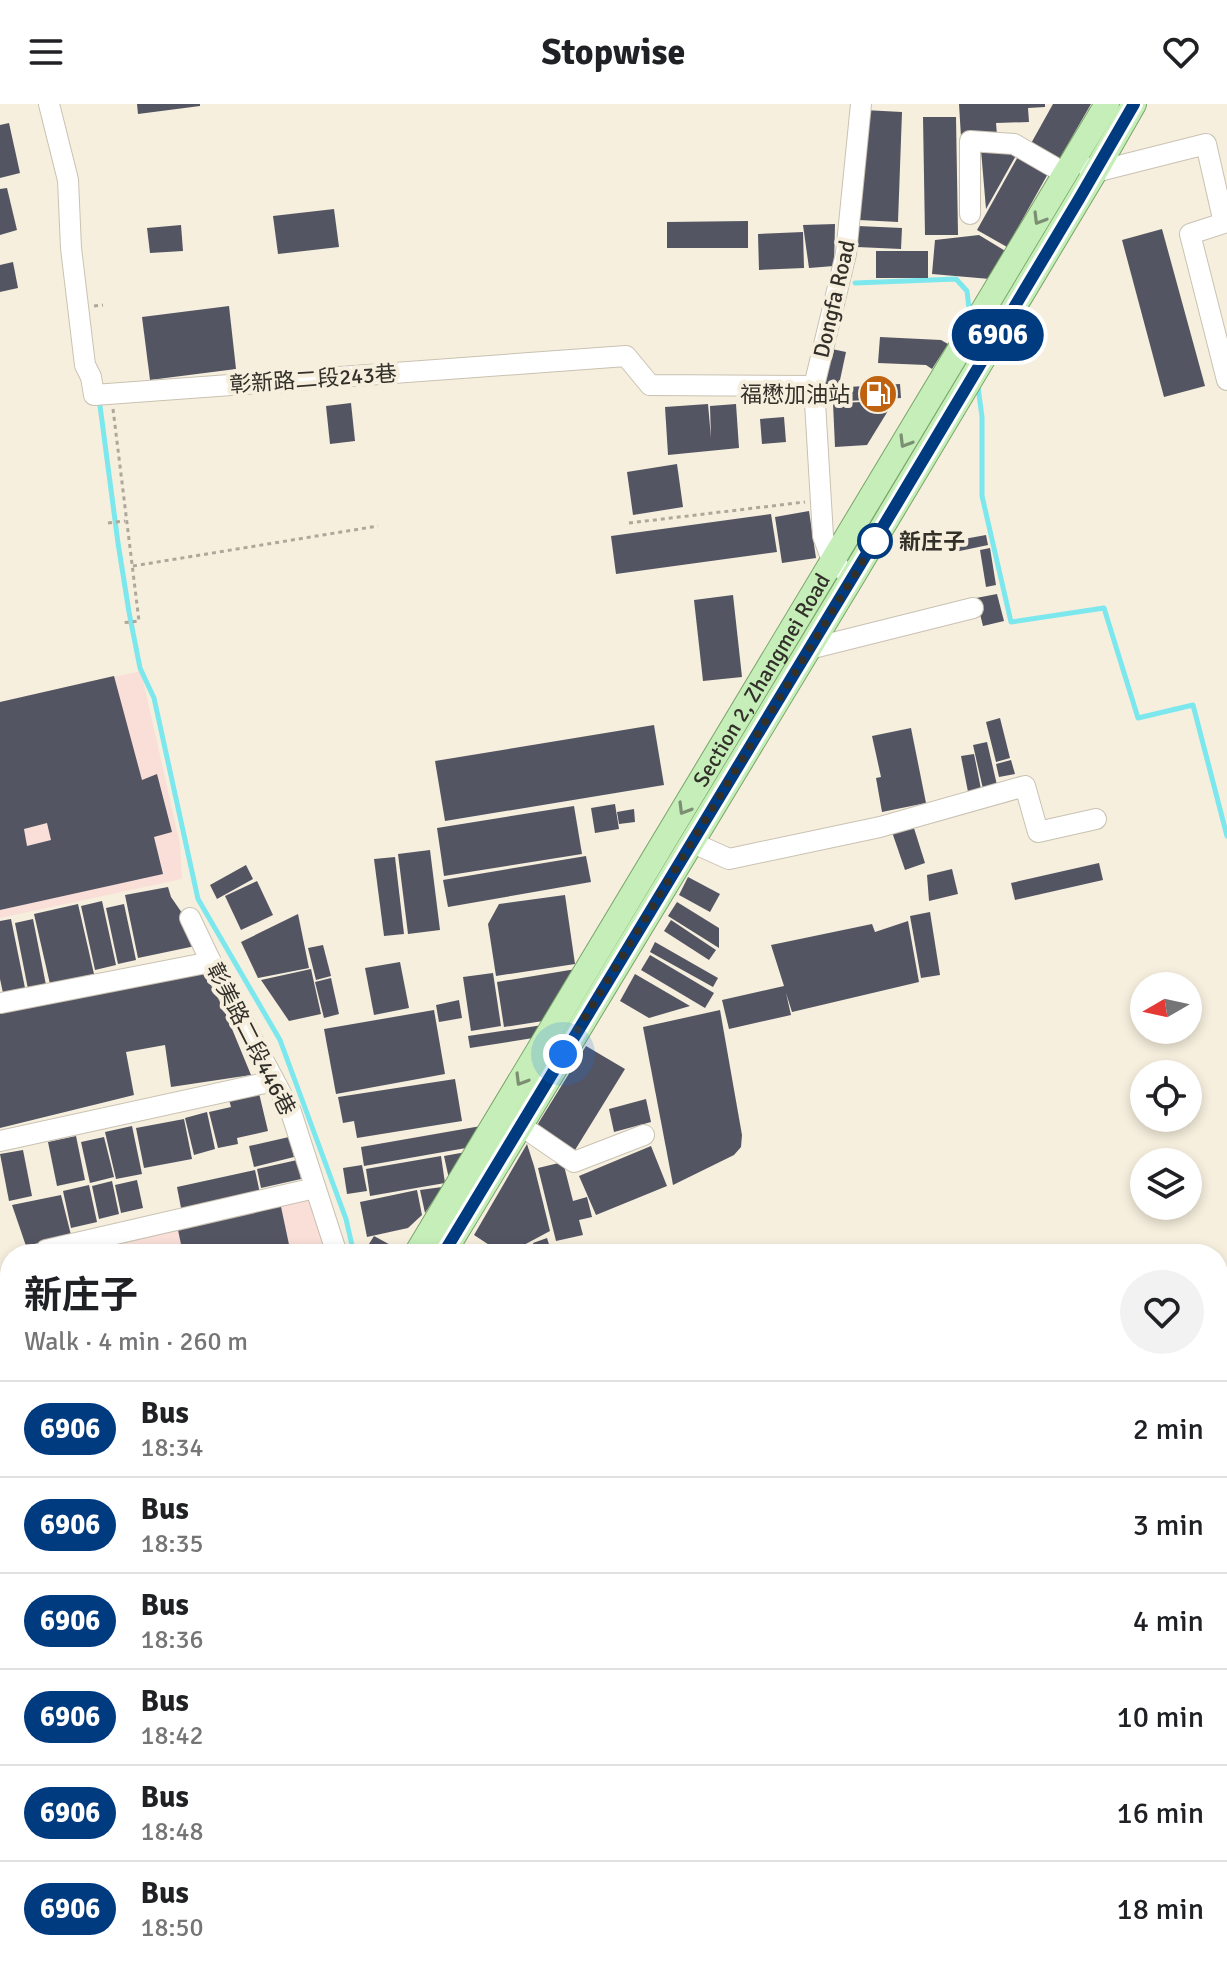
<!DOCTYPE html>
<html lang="en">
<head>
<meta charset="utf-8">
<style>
  :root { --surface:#fff; --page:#f2f2f2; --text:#202124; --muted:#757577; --line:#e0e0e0 }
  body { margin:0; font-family:Signika,"Noto Sans TC",sans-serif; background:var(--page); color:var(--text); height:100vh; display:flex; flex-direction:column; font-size:30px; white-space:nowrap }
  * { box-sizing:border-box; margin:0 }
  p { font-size:26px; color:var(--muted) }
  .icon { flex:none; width:44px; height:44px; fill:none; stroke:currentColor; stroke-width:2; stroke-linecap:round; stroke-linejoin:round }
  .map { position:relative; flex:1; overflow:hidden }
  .side { position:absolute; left:0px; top:1140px; width:1228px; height:730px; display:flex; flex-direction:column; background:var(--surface); border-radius:32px 32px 0 0; box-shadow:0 4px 12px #0003 }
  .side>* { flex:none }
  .badge { padding:0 16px; border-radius:26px; font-size:28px; line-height:52px }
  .needle { width:52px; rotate:261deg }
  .controls { position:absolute; left:1130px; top:868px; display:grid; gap:16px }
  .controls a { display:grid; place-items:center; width:72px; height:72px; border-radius:50%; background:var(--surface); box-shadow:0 4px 12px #0003; font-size:40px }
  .you { position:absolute; width:40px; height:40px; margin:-20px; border:6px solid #fff; border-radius:50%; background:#1a73e8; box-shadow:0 0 0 12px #1a73e833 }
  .map>.badge { position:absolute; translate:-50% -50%; box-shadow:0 0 0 4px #fff }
  .round { display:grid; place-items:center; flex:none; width:84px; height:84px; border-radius:42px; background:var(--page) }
  .head { display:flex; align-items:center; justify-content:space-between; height:136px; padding:0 24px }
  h1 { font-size:38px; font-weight:700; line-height:60px }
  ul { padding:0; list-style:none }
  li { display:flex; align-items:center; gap:24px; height:96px; padding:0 24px; border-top:2px solid var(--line) }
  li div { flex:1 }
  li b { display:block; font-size:30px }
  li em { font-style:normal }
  li .badge { min-width:88px; font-weight:700; text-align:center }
  header { display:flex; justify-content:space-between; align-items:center; height:104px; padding:0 24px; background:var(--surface); font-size:36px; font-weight:700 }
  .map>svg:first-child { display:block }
</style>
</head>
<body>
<header><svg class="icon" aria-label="menu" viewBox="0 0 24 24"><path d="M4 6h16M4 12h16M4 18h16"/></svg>Stopwise<svg class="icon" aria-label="heart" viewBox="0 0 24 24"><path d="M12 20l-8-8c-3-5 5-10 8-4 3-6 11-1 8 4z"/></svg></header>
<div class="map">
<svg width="1227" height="1869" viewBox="0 0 1227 1869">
  <rect width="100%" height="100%" fill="#f6efde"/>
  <g fill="#f9dfd8">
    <path d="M 141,567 L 180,740 L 182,775 L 0,814 L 0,598 Z"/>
    <path d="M 310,1089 L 326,1150 L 68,1150 Z"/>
  </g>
  <path fill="#bcf2c5" d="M 1227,1493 L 1227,1759 L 1218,1761 L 1218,1494 Z"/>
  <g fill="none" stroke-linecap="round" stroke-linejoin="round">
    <g stroke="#7ce8ed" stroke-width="5">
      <path d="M 855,179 L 956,175 L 967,187 L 970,213"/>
      <path d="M 978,283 L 982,313 L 982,392 L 1011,518 L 1104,504 L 1138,614 L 1193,601 L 1227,732"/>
      <path d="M 99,294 L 118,439 L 129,508 L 140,564 L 154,594 L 198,795 L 280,936 L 346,1115 L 354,1150"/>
    </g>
  </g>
  <g fill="#545563" fill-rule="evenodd">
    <path d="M 137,0 L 200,0 L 200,2 L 138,10 Z"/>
    <path d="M 959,0 L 1045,0 L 1045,3 L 1028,4 L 1029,18 L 996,19 L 997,31 L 961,33 Z"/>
    <path d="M 1053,0 L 1091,0 L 1057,59 L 1029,43 Z"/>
    <path d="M 864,6 L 902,8 L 898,118 L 859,116 Z"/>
    <path d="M 923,13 L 956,13 L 958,131 L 925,131 Z"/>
    <path d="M 9,19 L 20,69 L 0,74 L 0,21 Z"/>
    <path d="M 981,46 L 1018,48 L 986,105 Z"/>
    <path d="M 1020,49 L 1050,66 L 1007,143 L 977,126 Z"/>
    <path d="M 7,84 L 17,126 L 0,131 L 0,85 Z"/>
    <path d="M 334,105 L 339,143 L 278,150 L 273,112 Z"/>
    <path d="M 748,117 L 748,144 L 667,144 L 667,118 Z"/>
    <path d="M 835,120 L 834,162 L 809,164 L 803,121 Z"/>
    <path d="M 181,121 L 183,147 L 150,149 L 147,124 Z"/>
    <path d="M 858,122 L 902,124 L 901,145 L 857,143 Z"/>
    <path d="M 1162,125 L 1205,282 L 1164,293 L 1122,136 Z"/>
    <path d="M 803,128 L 804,164 L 759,166 L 758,130 Z"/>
    <path d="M 979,131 L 1007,148 L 990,175 L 932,170 L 935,136 Z"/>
    <rect x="876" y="147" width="52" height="27"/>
    <path d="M 13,158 L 18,184 L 0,188 L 0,161 Z"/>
    <path d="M 229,202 L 236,265 L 150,276 L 142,213 Z"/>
    <path d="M 880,233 L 941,236 L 948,240 L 932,265 L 926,261 L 878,259 Z"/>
    <path d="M 832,245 L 846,248 L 837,290 L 824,287 Z"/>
    <path d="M 900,280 L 901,294 L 848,297 L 848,283 Z"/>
    <path d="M 894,297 L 867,341 L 835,343 L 833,299 Z"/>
    <path d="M 351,299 L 355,337 L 330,340 L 326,302 Z"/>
    <path d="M 708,300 L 711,334 L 710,302 L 736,300 L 739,344 L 668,351 L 665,303 Z"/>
    <path d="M 784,313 L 786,338 L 762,340 L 760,315 Z"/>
    <path d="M 677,360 L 683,403 L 633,411 L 627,368 Z"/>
    <path d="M 809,407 L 816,454 L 782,459 L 775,413 Z"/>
    <path d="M 771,410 L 777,448 L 616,470 L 611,432 Z"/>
    <path d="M 986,431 L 988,441 L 955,448 L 953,437 Z"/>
    <path d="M 990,444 L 996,481 L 986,483 L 980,446 Z"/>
    <path d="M 997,490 L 1004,517 L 983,522 L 976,494 Z"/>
    <path d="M 733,491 L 742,573 L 703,577 L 694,496 Z"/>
    <path d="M 114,572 L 142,676 L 157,670 L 172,728 L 154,733 L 163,770 L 0,806 L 0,598 ZM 47,719 L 51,736 L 27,742 L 24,725 Z"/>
    <path d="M 1000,614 L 1010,654 L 996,658 L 986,618 Z"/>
    <path d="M 654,621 L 664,681 L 445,717 L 435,657 Z"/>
    <path d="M 911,624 L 926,699 L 882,708 L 876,674 L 881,673 L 872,632 Z"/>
    <path d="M 987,638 L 997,681 L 983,685 L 973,641 Z"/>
    <path d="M 974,650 L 982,690 L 969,693 L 961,652 Z"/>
    <path d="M 1011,656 L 1015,670 L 999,673 L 996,660 Z"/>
    <path d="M 615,700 L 619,725 L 595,729 L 591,704 Z"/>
    <path d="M 574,702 L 582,750 L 444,772 L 437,724 Z"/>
    <path d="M 634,705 L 635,718 L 619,720 L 617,708 Z"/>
    <path d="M 913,721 L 925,759 L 905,766 L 892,728 Z"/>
    <path d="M 430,746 L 440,826 L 408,830 L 398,750 Z"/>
    <path d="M 586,752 L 591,778 L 448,803 L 443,776 Z"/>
    <path d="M 395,753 L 404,830 L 384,832 L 374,755 Z"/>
    <path d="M 1099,759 L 1103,776 L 1015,796 L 1011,779 Z"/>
    <path d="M 246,761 L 253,775 L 217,795 L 210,781 Z"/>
    <path d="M 952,765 L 958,790 L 929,797 L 927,771 Z"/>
    <path d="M 688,773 L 720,790 L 710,808 L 679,791 Z"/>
    <path d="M 257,777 L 273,811 L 241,826 L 225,792 Z"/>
    <path d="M 168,783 L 171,793 L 200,835 L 200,841 L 138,854 L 125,791 Z"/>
    <path d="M 565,791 L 575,860 L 496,872 L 488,820 L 499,800 Z"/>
    <path d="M 102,797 L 116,861 L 95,866 L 81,802 Z"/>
    <path d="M 677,798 L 719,824 L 719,844 L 668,812 Z"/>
    <path d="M 78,800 L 94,870 L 50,880 L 34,810 Z"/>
    <path d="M 124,800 L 136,856 L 118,860 L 106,804 Z"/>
    <path d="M 930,808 L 940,871 L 921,874 L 910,812 Z"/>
    <path d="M 298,810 L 309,864 L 258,874 L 241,838 Z"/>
    <path d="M 11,815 L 25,884 L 3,889 L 0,875 L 0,817 Z"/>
    <path d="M 33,815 L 46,881 L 28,885 L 15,819 Z"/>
    <path d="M 671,816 L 716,846 L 709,856 L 664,827 Z"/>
    <path d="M 908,817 L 919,878 L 792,908 L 786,889 L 791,911 L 729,925 L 722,896 L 784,882 L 771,841 L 872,820 L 875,828 Z"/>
    <path d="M 655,838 L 718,874 L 713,883 L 650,848 Z"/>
    <path d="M 323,841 L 331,872 L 316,876 L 308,844 Z"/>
    <path d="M 650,851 L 714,889 L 705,904 L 641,866 Z"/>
    <path d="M 400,858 L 409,904 L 374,911 L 365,864 Z"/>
    <path d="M 311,865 L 321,910 L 289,917 L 261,876 Z"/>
    <path d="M 576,865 L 543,917 L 504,923 L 497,878 Z"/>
    <path d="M 209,869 L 251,971 L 171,983 L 165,941 L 126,948 L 134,991 L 0,1024 L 0,908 Z"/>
    <path d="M 493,869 L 501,922 L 471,927 L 463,873 Z"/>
    <path d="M 635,870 L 690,902 L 649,914 L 620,897 Z"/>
    <path d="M 331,874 L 339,910 L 324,914 L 315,878 Z"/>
    <path d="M 459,896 L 462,914 L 439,918 L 436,901 Z"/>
    <path d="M 434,906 L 445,970 L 336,990 L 324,925 Z"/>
    <path d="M 720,906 L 742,1031 L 741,1043 L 734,1051 L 673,1081 L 643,923 Z"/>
    <path d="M 543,921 L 533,934 L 470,944 L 468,932 Z"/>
    <path d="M 586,942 L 625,965 L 575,1046 L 536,1023 Z"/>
    <path d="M 455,975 L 462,1017 L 357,1034 L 354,1017 L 343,1019 L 338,993 Z"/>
    <path d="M 258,985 L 268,1027 L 237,1034 L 238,1040 L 218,1044 L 209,1008 L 231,1003 L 228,992 Z"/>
    <path d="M 646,995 L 651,1018 L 614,1028 L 609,1005 Z"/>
    <path d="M 207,1008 L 215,1045 L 194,1051 L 185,1014 Z"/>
    <path d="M 184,1015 L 192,1055 L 144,1064 L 136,1024 Z"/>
    <path d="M 132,1022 L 142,1070 L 116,1075 L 105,1028 Z"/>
    <path d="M 481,1022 L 466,1044 L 364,1062 L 361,1043 Z"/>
    <path d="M 76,1032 L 85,1076 L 57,1082 L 48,1038 Z"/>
    <path d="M 104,1033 L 114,1073 L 90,1079 L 81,1038 Z"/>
    <path d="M 289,1033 L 294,1053 L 254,1063 L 249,1042 Z"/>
    <path d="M 527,1040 L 534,1062 L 550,1127 L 507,1150 L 503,1150 L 474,1131 Z"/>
    <path d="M 651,1042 L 667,1082 L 596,1111 L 579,1072 Z"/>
    <path d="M 23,1046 L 32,1092 L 9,1097 L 0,1050 Z"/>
    <path d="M 466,1048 L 449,1075 L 444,1052 Z"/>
    <path d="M 441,1052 L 445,1079 L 370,1092 L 366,1065 Z"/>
    <path d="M 297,1056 L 301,1075 L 261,1084 L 257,1065 Z"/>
    <path d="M 563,1058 L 573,1097 L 587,1093 L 592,1113 L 579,1116 L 583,1131 L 556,1137 L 538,1064 Z"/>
    <path d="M 362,1061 L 367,1087 L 347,1090 L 343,1064 Z"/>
    <path d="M 255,1066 L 261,1094 L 182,1109 L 177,1083 Z"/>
    <path d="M 137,1076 L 143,1104 L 121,1109 L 115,1081 Z"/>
    <path d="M 112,1077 L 119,1110 L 99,1115 L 92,1082 Z"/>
    <path d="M 89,1081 L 97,1118 L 71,1124 L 63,1087 Z"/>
    <path d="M 442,1083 L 425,1109 L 420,1086 Z"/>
    <path d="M 417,1086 L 422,1111 L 408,1124 L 367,1133 L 360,1098 Z"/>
    <path d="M 61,1091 L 71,1131 L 26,1142 L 12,1101 Z"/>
    <path d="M 280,1098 L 291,1150 L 183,1150 L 177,1121 Z"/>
    <path d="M 374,1132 L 396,1144 L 393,1150 L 388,1150 L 369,1140 Z"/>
    <path d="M 547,1134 L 552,1150 L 536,1150 L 533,1139 Z"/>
    <path d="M 10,1216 L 10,1246 L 5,1248 L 0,1230 L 0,1218 Z"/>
    <path d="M 1225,1277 L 1227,1283 L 1227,1312 L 1218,1314 L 1218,1279 Z"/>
    <path d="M 10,1298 L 10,1331 L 0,1334 L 0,1301 Z"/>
    <path d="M 10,1343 L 10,1387 L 9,1387 L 0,1354 L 0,1346 Z"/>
    <path d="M 10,1464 L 10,1501 L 0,1503 L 0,1467 Z"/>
    <path d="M 10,1514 L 10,1548 L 0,1552 L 0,1517 Z"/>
    <path d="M 8,1565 L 10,1569 L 10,1621 L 0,1625 L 0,1567 Z"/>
    <path d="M 6,1693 L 10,1695 L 10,1790 L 8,1793 L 0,1788 L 0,1703 Z"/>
    <path d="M 1227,1758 L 1227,1801 L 1218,1803 L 1218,1759 Z"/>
    <path d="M 67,1860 L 110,1860 L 124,1869 L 81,1869 Z"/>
    <path d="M 143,1860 L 199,1860 L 201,1869 L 145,1869 Z"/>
    <path d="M 204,1860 L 267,1860 L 269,1869 L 206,1869 Z"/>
    <path d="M 311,1860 L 443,1860 L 444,1869 L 312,1869 Z"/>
  </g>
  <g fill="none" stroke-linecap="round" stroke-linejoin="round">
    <defs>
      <g id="minor">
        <path d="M 49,0 L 68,76 L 71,144 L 85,261 L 91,273 L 94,291 L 626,252 L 650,281 L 814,282"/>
        <path d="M 1088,64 L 1095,68 L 1206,40 L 1224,119 L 1190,130 L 1227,276"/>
        <path d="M 970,110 L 970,37 L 1014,40 L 1066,70"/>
        <path d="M 840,464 L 833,459 L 823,432 L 814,282 L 846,150 L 861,0"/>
        <path d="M 809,545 L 973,504"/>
        <path d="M 691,738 L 729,755 L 880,723 L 1025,682 L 1038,728 L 1096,715"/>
        <path d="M 190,814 L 211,858 L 291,1008 L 337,1150"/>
        <path d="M 1,899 L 211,858"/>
        <path d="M 520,1021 L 574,1058 L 644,1031"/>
        <path d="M 0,1037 L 274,977"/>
        <path d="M 46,1146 L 315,1084"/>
        <path d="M 1218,1269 L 1227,1266"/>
        <path d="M 0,1278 L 10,1276"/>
        <path d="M 0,1648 L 10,1645"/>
        <path d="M 474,1860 L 475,1869"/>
      </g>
      <g id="major">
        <path id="s1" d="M 416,1150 L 1107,0"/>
        <path d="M 443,1150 L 853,472 L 1095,68 L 1134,0"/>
        <path d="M 0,1845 L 10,1828"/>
        <path d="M 14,1869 L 19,1860"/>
      </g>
    </defs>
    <use href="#minor" stroke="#c9c2b2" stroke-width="22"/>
    <use href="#major" stroke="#79a469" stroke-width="26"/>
    <g stroke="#ada89b" stroke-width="3" stroke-dasharray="4 4" stroke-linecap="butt">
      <path d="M 94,202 L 103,201"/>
      <path d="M 113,305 L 139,517 L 121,519"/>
      <path d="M 108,419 L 125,417"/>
      <path d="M 629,419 L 805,398"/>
      <path d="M 133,462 L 378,422"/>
    </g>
    <use href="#minor" stroke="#fff" stroke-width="20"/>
    <use href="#major" stroke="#c5eeb9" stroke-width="24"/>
  </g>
  <defs><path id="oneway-chevron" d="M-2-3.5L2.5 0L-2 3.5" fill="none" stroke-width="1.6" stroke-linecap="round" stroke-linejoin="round" transform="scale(2)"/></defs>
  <g stroke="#7c8f72">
    <use href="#oneway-chevron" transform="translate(1039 115) rotate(121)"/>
    <use href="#oneway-chevron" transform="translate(905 338) rotate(121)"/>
    <use href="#oneway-chevron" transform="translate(684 705) rotate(121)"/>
    <use href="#oneway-chevron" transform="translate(521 976) rotate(121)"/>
  </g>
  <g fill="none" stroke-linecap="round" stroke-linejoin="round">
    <defs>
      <path id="line" d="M 443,1150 L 869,446 L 1079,95 L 1134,0"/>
    </defs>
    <use href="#line" stroke="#fff" stroke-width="18"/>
    <use href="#line" stroke="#003b80" stroke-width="12"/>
    <path stroke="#33302a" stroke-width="8" stroke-dasharray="0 14.4" d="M 563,950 L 875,437"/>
  </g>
  <defs>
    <symbol id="fuel-disc" viewBox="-11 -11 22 22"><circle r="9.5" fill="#bf6311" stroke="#f6efde"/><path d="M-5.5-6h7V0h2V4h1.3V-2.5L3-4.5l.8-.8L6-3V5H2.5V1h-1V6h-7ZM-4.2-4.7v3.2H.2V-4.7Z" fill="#fff"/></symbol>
  </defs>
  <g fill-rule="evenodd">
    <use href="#fuel-disc" x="856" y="268" width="44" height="44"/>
  </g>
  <circle fill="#fff" stroke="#003b80" stroke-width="4" cx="875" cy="437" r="16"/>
  <g text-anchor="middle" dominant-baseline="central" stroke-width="8" stroke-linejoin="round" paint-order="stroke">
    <g font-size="22" fill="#33302a" stroke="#f6efde">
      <text transform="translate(834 195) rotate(-77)">Dongfa Road</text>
      <text transform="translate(313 275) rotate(-4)">彰新路二段243巷</text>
      <text stroke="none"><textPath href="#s1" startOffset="670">Section 2, Zhangmei Road</textPath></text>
      <text transform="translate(251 935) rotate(63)">彰美路二段446巷</text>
    </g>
    <g font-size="22" fill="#33302a" stroke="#f6efde" text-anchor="end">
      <text x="850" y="290">福懋加油站</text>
    </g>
    <g font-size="22" font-weight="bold" fill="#33302a" stroke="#f6efde" text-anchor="start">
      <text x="899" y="437">新庄子</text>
    </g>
  </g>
</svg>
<div class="controls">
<a><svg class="needle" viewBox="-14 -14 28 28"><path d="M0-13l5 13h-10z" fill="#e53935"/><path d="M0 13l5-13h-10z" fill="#757577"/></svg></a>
<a><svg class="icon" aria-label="locate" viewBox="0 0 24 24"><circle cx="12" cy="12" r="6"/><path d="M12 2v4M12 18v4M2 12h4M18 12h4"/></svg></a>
<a><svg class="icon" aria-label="layers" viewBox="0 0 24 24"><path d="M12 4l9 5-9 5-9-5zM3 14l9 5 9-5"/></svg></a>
</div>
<div class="you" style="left:563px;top:950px"></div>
<b class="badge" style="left:998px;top:231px;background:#003b80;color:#fff">6906</b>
<section class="side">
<div class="head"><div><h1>新庄子</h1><p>Walk · 4 min · 260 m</p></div><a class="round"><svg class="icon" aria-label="heart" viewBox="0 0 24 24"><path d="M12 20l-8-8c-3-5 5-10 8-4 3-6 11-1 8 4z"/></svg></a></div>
<ul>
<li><span class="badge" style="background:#003b80;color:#fff">6906</span><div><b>Bus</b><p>18:34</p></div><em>2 min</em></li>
<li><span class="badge" style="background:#003b80;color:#fff">6906</span><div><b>Bus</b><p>18:35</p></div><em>3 min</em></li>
<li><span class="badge" style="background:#003b80;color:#fff">6906</span><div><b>Bus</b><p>18:36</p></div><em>4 min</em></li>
<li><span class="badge" style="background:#003b80;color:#fff">6906</span><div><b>Bus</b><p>18:42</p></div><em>10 min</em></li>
<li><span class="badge" style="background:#003b80;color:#fff">6906</span><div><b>Bus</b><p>18:48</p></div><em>16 min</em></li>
<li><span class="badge" style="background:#003b80;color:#fff">6906</span><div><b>Bus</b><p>18:50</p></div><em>18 min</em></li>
</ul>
</section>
</div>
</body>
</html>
